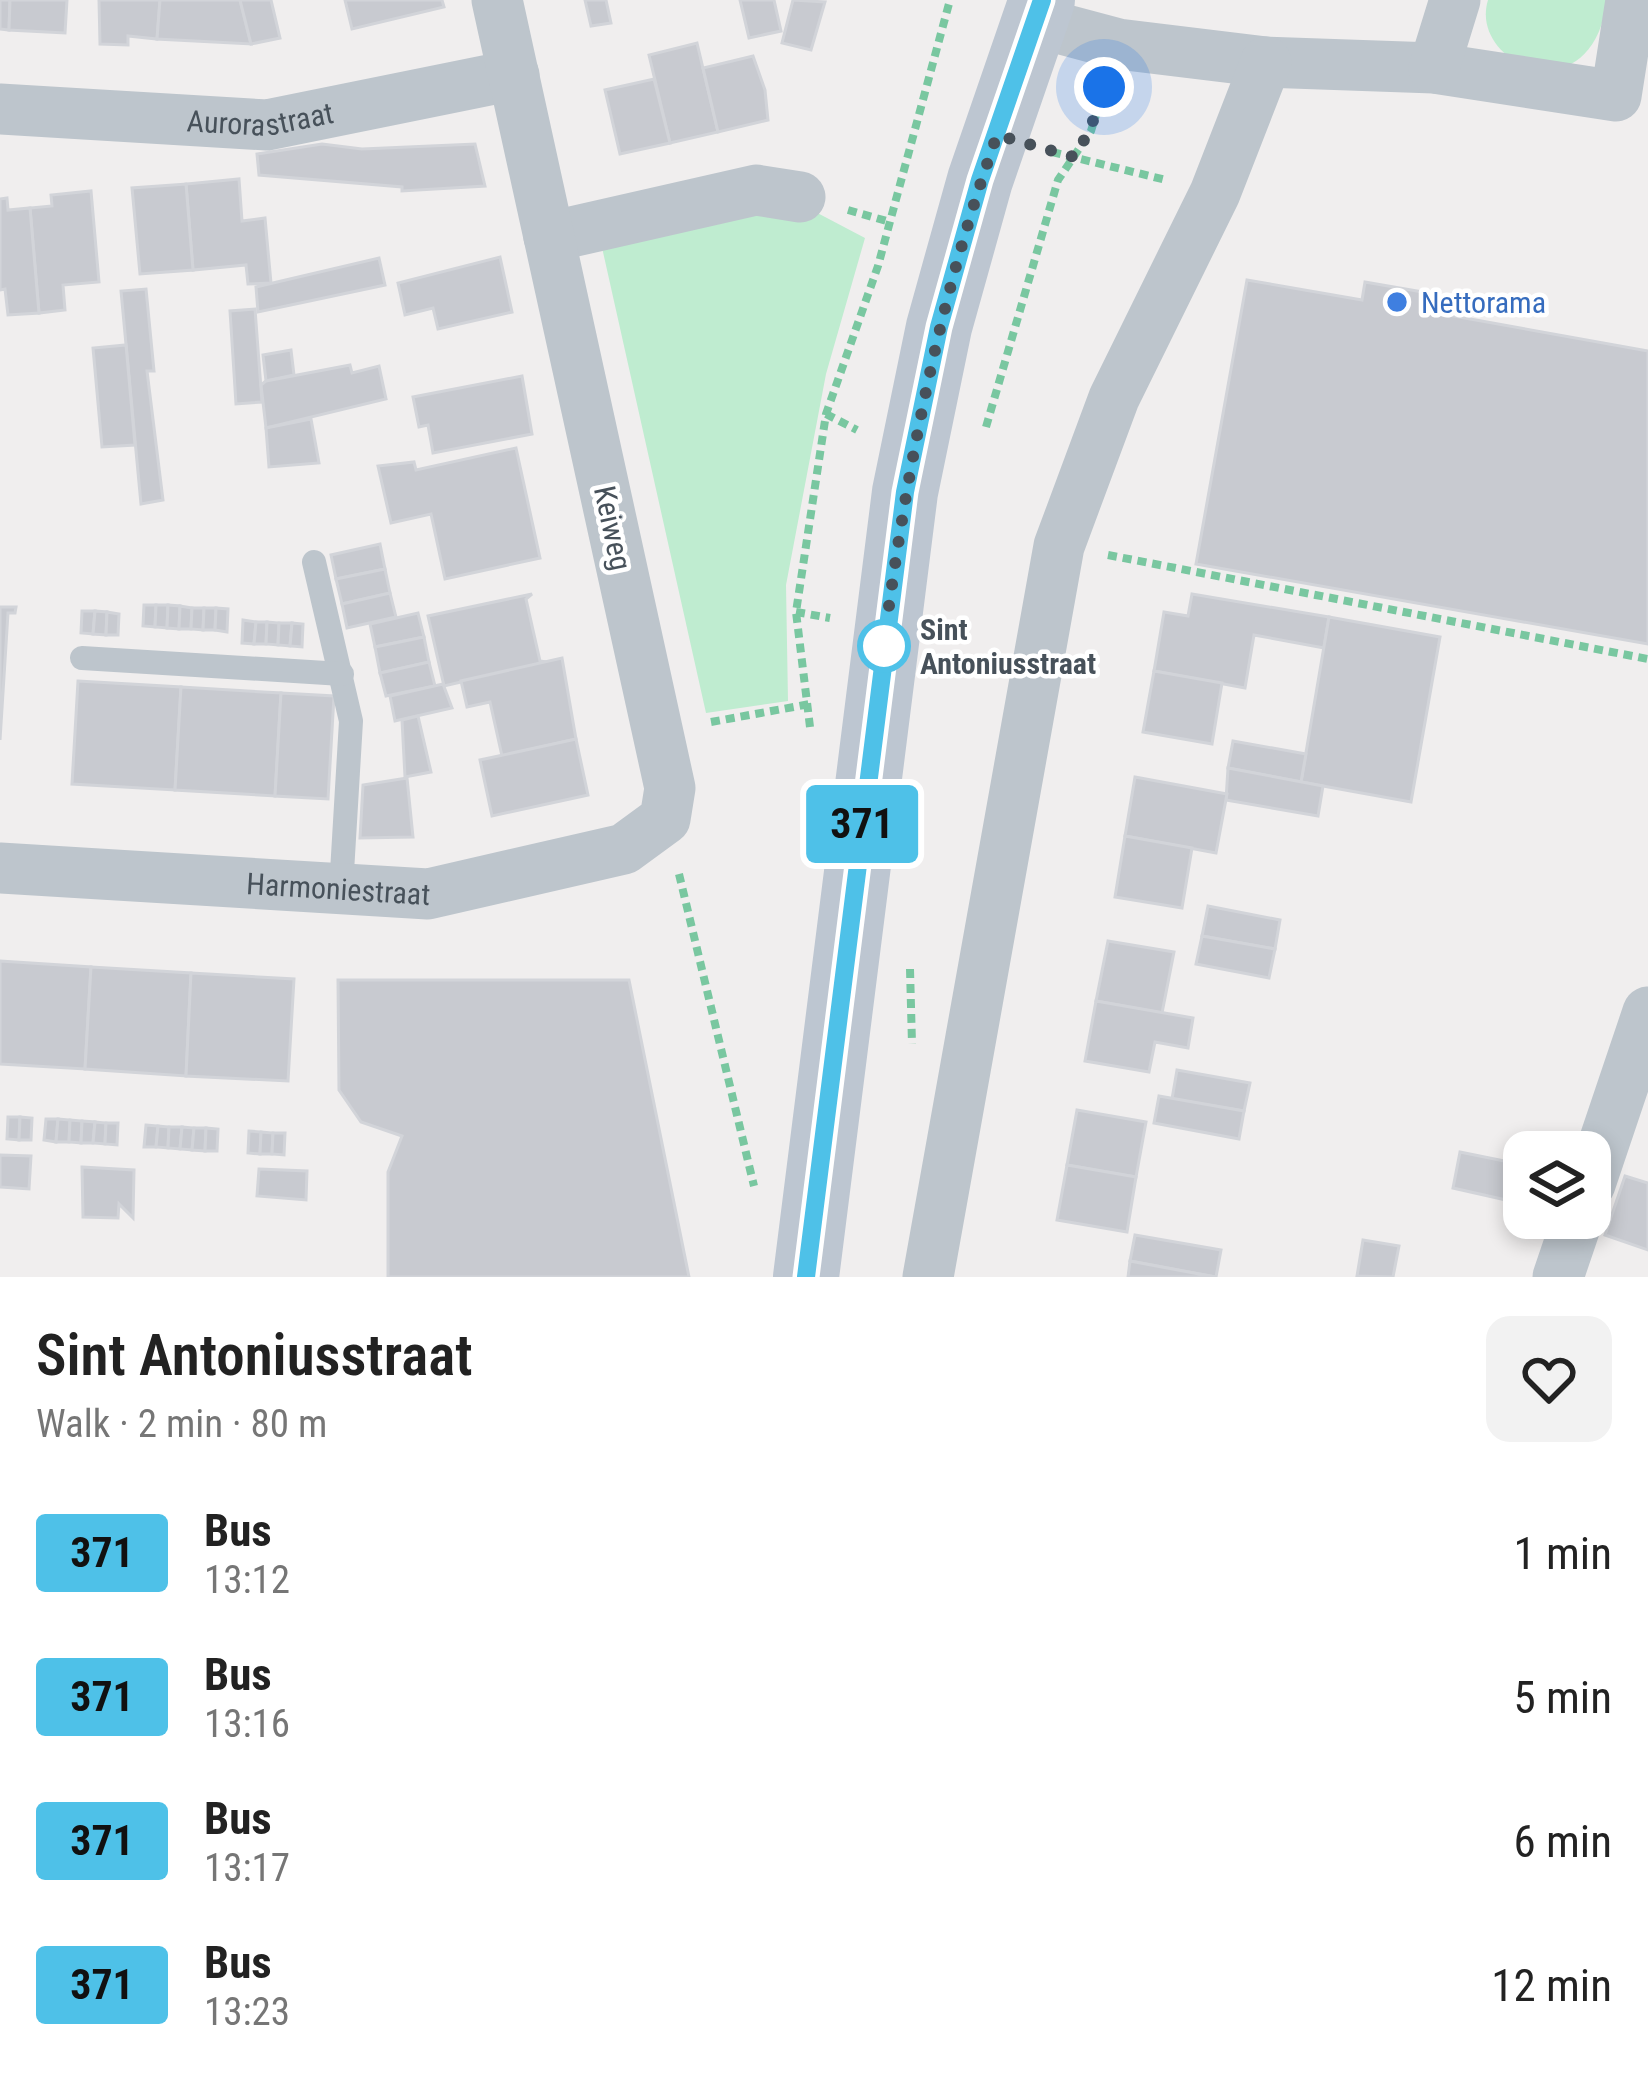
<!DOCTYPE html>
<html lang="en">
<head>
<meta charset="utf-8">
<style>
  :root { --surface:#fff; --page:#f2f2f2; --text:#222; --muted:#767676 }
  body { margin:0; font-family:"Roboto Condensed",sans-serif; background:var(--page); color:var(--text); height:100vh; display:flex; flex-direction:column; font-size:45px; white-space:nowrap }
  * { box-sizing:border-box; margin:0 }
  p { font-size:39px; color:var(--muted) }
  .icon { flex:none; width:66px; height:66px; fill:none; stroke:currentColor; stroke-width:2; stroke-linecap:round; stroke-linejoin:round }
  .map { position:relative; height:1277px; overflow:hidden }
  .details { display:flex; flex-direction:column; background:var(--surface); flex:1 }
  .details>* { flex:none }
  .badge { padding:0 24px; border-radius:9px; font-size:42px; line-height:78px }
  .buttons { position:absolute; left:1503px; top:1131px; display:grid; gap:24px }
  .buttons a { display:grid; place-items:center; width:108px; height:108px; border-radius:24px; background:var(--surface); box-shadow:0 6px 18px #0003; font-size:60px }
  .you { position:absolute; width:60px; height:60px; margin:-30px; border:9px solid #fff; border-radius:50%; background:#1a73e8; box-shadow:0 0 0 18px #1a73e833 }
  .map>.badge { position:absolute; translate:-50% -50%; box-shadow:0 0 0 6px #fff }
  .round { display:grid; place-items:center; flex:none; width:126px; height:126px; border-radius:24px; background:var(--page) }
  .overview { display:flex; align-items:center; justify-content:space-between; height:204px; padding:0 36px }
  h1 { font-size:57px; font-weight:600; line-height:90px }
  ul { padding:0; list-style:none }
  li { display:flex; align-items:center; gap:36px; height:144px; padding:0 36px }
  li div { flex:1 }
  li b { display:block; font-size:45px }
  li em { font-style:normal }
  li .badge { min-width:132px; font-weight:700; text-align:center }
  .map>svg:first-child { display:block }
</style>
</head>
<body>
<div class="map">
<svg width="1648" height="1277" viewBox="0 0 1648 1277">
  <rect width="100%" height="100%" fill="#f0eeee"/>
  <g fill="#bfecd0">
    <path d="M 1488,0 L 1607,0 C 1592,117 1468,65 1488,0 Z"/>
    <path d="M 787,197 L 865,238 L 826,374 L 786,585 L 788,701 L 706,713 L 601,243 Z"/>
  </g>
  <g fill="#c8cad0" stroke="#d2d4d9" stroke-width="3">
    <path d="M 0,0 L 10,0 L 9,30 L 0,29 Z"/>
    <path d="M 10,0 L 67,0 L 65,33 L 9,30 Z"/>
    <path d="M 99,0 L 160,0 L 157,39 L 128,36 L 128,45 L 100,44 Z"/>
    <path d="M 160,0 L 240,0 L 251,44 L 157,39 Z"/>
    <path d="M 240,0 L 271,0 L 280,38 L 251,44 Z"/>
    <path d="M 345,0 L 442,0 L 444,7 L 352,29 Z"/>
    <path d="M 585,0 L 606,0 L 611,23 L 591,26 Z"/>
    <path d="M 740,0 L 774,0 L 781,31 L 749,38 Z"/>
    <path d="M 793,0 L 825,2 L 811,50 L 782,43 Z"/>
    <path d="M 697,43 L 718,132 L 670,143 L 649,55 Z"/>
    <path d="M 753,56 L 765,90 L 768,120 L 718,132 L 703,68 Z"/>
    <path d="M 654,79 L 670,143 L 620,154 L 605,90 Z"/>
    <path d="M 322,144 L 362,149 L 475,144 L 485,186 L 402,191 L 402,187 L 259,175 L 257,154 Z"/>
    <path d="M 239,179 L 242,221 L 265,218 L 271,283 L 248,284 L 246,265 L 193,270 L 186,184 Z"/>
    <path d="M 186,184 L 193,270 L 140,274 L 132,188 Z"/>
    <path d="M 91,191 L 99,282 L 63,285 L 65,310 L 39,313 L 30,208 L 52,206 L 51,195 Z"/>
    <path d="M 7,198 L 8,210 L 30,208 L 39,313 L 8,315 L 5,289 L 0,290 L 0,199 Z"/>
    <path d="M 500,257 L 512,312 L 438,329 L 433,308 L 405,315 L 398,283 Z"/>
    <path d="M 379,258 L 385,285 L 258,312 L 256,287 Z"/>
    <path d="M 1247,280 L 1362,300 L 1365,282 L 1440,295 L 1437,313 L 1648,351 L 1648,644 L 1196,564 Z"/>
    <path d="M 146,289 L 154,371 L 147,371 L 163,500 L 141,504 L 121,291 Z"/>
    <path d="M 255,309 L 262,402 L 236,404 L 230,311 Z"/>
    <path d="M 126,345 L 135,445 L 102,447 L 93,348 Z"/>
    <path d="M 291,350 L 294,375 L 266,381 L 263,355 Z"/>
    <path d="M 350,365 L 352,373 L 379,366 L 386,399 L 266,428 L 261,385 L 266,381 Z"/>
    <path d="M 522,376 L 532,434 L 433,453 L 428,425 L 419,427 L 413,397 Z"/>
    <path d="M 311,419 L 319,463 L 269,467 L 266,428 Z"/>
    <path d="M 516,448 L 540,558 L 445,579 L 431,514 L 391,523 L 378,466 L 414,462 L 416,470 Z"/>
    <path d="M 380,544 L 385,569 L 336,579 L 331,555 Z"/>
    <path d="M 385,569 L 390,593 L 342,604 L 336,579 Z"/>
    <path d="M 390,593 L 396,617 L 347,628 L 342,604 Z"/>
    <path d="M 532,594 L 526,599 L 540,661 L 547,662 L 444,686 L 428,616 Z"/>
    <path d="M 1192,594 L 1329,617 L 1324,648 L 1254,635 L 1245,688 L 1154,671 L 1164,612 L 1188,616 Z"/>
    <path d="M 144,605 L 156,605 L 155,627 L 143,626 Z"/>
    <path d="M 156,605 L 168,605 L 167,628 L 155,627 Z"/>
    <path d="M 168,605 L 180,606 L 179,629 L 167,628 Z"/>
    <path d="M 180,606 L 192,608 L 191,629 L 179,629 Z"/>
    <path d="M 0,607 L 16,607 L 15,613 L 8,613 L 0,740 Z"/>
    <path d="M 192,608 L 204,608 L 203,630 L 191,629 Z"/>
    <path d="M 204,608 L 216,608 L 215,630 L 203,630 Z"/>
    <path d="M 216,608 L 228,609 L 227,632 L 215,630 Z"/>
    <path d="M 82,611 L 95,611 L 93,634 L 81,633 Z"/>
    <path d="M 95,611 L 107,612 L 106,635 L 93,634 Z"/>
    <path d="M 107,612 L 119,614 L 118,635 L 106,635 Z"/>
    <path d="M 418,613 L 424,637 L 375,647 L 370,624 Z"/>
    <path d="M 1329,617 L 1440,637 L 1411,802 L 1301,782 Z"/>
    <path d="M 243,620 L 256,622 L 254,644 L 242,643 Z"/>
    <path d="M 256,622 L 267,622 L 266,644 L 254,644 Z"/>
    <path d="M 267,622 L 279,623 L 278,645 L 266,644 Z"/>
    <path d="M 279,623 L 292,623 L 290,646 L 278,645 Z"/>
    <path d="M 292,623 L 303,624 L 302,647 L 290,646 Z"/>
    <path d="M 424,637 L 429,662 L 380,673 L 375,647 Z"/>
    <path d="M 562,658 L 576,739 L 502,756 L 490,702 L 467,707 L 461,681 Z"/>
    <path d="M 429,662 L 435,686 L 386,696 L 380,673 Z"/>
    <path d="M 1154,671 L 1222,683 L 1212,744 L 1143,732 Z"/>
    <path d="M 78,681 L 181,687 L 175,790 L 72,784 Z"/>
    <path d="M 443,684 L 452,708 L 395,721 L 390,696 Z"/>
    <path d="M 181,687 L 281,693 L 275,796 L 175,790 Z"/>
    <path d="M 281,693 L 334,696 L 328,799 L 275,796 Z"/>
    <path d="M 418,716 L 431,772 L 405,777 L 402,720 Z"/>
    <path d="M 576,739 L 588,795 L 492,816 L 480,760 Z"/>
    <path d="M 1233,741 L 1306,754 L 1301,782 L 1228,768 Z"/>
    <path d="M 1228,768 L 1323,786 L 1318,816 L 1226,800 Z"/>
    <path d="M 1135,777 L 1227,794 L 1216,853 L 1125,836 Z"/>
    <path d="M 407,778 L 413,837 L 360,838 L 363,785 Z"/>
    <path d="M 1125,836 L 1192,848 L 1182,908 L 1115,897 Z"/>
    <path d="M 1208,906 L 1280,920 L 1275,949 L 1202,936 Z"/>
    <path d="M 1202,936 L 1275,949 L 1269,978 L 1196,964 Z"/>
    <path d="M 1108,941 L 1174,952 L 1162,1013 L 1096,1001 Z"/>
    <path d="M 0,961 L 91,967 L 85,1069 L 0,1064 Z"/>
    <path d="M 91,967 L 191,973 L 186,1076 L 85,1069 Z"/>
    <path d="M 191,973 L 294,979 L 288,1081 L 186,1076 Z"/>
    <path d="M 338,980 L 629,980 L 689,1277 L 388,1277 L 388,1172 L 402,1136 L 361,1122 L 339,1090 Z"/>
    <path d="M 1096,1001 L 1193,1018 L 1188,1048 L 1155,1042 L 1149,1072 L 1085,1061 Z"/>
    <path d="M 1177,1070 L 1250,1083 L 1244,1111 L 1172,1099 Z"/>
    <path d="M 1159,1096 L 1244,1111 L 1239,1139 L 1154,1123 Z"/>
    <path d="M 1077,1110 L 1146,1122 L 1136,1177 L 1067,1165 Z"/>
    <path d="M 8,1117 L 20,1117 L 19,1140 L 7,1139 Z"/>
    <path d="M 20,1117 L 32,1118 L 31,1140 L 19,1140 Z"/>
    <path d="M 46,1119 L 58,1119 L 56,1142 L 44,1140 Z"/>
    <path d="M 58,1119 L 70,1120 L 69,1142 L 56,1142 Z"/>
    <path d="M 70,1120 L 82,1121 L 81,1143 L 69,1142 Z"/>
    <path d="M 82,1121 L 95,1122 L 93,1143 L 81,1143 Z"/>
    <path d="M 95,1122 L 106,1123 L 105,1144 L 93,1143 Z"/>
    <path d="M 106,1123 L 118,1123 L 117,1145 L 105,1144 Z"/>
    <path d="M 146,1125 L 158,1126 L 156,1147 L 144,1147 Z"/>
    <path d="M 158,1126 L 169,1127 L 168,1148 L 156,1147 Z"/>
    <path d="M 169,1127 L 182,1127 L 180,1149 L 168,1148 Z"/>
    <path d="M 182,1127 L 194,1128 L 192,1150 L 180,1149 Z"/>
    <path d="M 194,1128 L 206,1128 L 205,1151 L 192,1150 Z"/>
    <path d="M 206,1128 L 218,1129 L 217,1151 L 205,1151 Z"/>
    <path d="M 249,1131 L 261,1132 L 260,1154 L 248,1153 Z"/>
    <path d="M 261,1132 L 273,1133 L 272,1154 L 260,1154 Z"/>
    <path d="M 273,1133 L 285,1133 L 284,1155 L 272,1154 Z"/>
    <path d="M 1460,1152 L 1524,1165 L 1524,1204 L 1453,1188 Z"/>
    <path d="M 0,1155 L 31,1156 L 29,1189 L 0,1187 Z"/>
    <path d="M 1067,1165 L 1136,1177 L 1127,1232 L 1057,1220 Z"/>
    <path d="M 82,1167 L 134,1170 L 133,1218 L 119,1204 L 118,1218 L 83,1217 Z"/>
    <path d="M 259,1169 L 307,1171 L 306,1200 L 257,1196 Z"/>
    <path d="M 1625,1176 L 1648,1183 L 1648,1250 L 1605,1235 Z"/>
    <path d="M 1135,1235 L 1221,1250 L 1216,1277 L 1130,1261 Z"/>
    <path d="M 1363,1240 L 1399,1246 L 1393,1277 L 1357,1276 Z"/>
    <path d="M 1130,1261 L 1215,1277 L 1128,1277 Z"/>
  </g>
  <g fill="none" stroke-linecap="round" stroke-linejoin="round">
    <g stroke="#79c7a0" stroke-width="8" stroke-dasharray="9 6" stroke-linecap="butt">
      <path d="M 1052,152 L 1166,180"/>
      <path d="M 848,210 L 890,222"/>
      <path d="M 826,414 L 857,430"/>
      <path d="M 986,427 L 1058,180 L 1091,131 L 1103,92"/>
      <path d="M 1108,555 L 1648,659"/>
      <path d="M 796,612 L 830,618"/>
      <path d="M 711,722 L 810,704"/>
      <path d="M 810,727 L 796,612 L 826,414 L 878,266 L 950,0"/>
      <path d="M 679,874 L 754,1186"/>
      <path d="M 910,969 L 912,1044"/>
    </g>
    <g stroke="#bdc5cc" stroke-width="24">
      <path d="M 314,562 L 351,721 L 341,889"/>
      <path d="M 82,658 L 342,674"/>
    </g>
    <g stroke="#bdc5cc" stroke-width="51">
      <path d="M 1036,22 L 1118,44 L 1266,62 L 1434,68 L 1616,96 L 1631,0"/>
      <path d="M 1434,68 L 1455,0"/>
      <path id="s1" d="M 0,109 L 267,125 L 514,75"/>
      <path d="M 549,237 L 756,190 L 800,197"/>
      <path id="s2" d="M 0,868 L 428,894 L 624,849 L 665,819 L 670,788 L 497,0"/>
      <path d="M 1590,1184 L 1648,1012"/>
      <path d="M 928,1277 L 1059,546 L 1114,398 L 1215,193 L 1266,62"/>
      <path d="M 1558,1277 L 1578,1218"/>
    </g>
    <path stroke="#bdc6d1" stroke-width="66" d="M 806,1277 L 905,492 L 939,327 L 980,180 L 1042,0"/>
  </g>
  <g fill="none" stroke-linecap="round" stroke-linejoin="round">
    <defs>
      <path id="line" d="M 806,1277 L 905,492 L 939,327 L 980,180 L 1042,0"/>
    </defs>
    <use href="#line" stroke="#fff" stroke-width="27"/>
    <use href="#line" stroke="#4ec1e8" stroke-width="18"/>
    <path stroke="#47515a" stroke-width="12" stroke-dasharray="0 21.6" d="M 884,646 L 882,658 C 905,480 937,304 997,135 L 1074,157 L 1090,130 L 1104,87"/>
  </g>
  <circle fill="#3f7fe0" stroke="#fff" stroke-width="4.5" cx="1397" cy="302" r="12"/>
  <circle fill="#fff" stroke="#4ec1e8" stroke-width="6" cx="884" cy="646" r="24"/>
  <g text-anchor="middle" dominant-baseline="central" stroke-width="9" stroke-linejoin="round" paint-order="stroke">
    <g font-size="30" fill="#47515a" stroke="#fff">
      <text stroke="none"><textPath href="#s1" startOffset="261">Aurorastraat</textPath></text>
      <text transform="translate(613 528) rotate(78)">Keiweg</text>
      <text stroke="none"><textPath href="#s2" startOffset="339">Harmoniestraat</textPath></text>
    </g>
    <g font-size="30" fill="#366cbe" stroke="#fff" text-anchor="start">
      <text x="1421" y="302">Nettorama</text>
    </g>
    <g font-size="30" font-weight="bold" fill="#47515a" stroke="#fff" text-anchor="start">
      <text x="920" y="629">Sint<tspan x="920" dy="34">Antoniusstraat</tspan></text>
    </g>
  </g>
</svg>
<div class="buttons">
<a><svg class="icon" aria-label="layers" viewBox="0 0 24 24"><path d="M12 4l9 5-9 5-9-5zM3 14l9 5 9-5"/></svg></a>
</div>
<div class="you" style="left:1104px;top:87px"></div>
<b class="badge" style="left:862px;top:824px;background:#4ec1e8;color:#111">371</b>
</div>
<section class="details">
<div class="overview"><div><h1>Sint Antoniusstraat</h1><p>Walk · 2 min · 80 m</p></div><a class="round"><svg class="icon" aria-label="heart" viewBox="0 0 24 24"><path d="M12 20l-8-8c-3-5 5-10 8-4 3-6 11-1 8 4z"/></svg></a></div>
<ul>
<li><span class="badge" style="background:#4ec1e8;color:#111">371</span><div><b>Bus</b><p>13:12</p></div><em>1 min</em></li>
<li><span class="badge" style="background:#4ec1e8;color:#111">371</span><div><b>Bus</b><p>13:16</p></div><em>5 min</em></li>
<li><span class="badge" style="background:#4ec1e8;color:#111">371</span><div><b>Bus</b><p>13:17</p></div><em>6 min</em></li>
<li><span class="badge" style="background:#4ec1e8;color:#111">371</span><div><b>Bus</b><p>13:23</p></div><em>12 min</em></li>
</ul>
</section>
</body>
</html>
